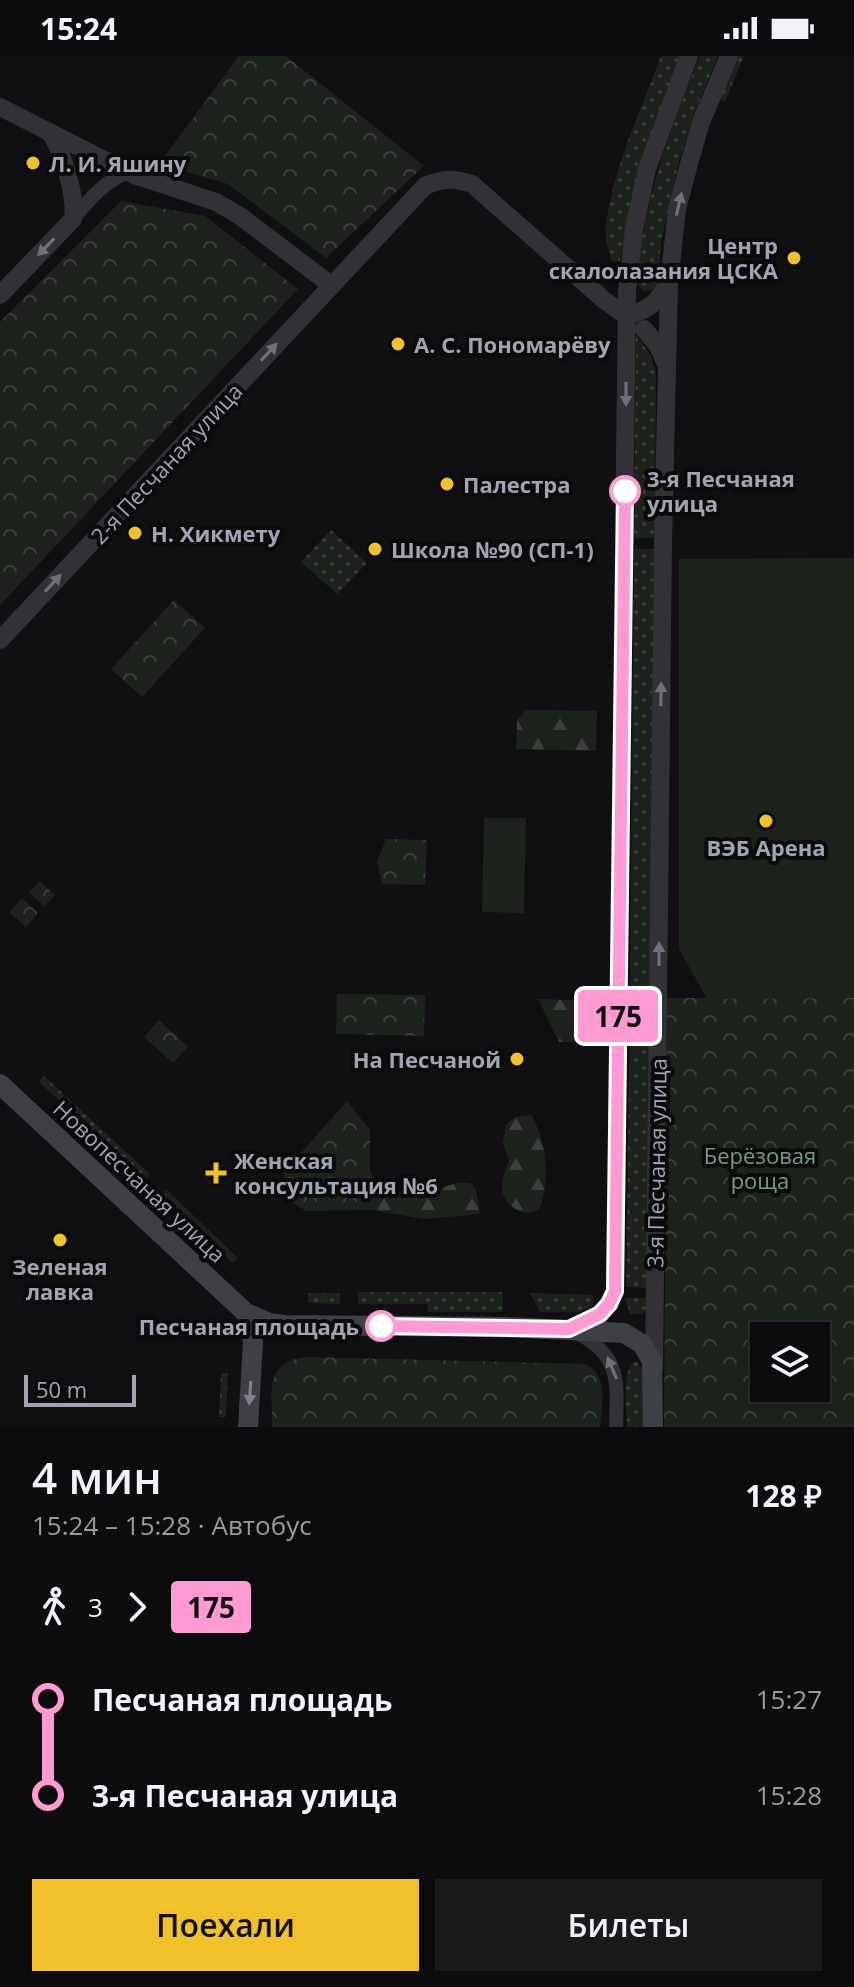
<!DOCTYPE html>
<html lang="ru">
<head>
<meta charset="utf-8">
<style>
  :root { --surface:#0c0b0d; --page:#1a191b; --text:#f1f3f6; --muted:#9a9b9d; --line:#2c2b2e; --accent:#f0c128 }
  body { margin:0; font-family:"Open Sans",sans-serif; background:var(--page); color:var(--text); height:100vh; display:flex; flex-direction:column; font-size:30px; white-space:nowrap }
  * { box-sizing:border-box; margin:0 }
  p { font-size:26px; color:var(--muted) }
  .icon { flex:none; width:44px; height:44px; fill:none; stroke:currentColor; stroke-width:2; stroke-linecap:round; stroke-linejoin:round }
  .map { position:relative; height:1371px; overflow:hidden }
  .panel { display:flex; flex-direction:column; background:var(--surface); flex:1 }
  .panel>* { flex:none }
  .badge { padding:0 16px; border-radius:6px; font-size:28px; line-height:52px }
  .buttons { position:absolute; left:750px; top:1266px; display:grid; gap:16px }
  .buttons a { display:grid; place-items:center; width:80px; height:80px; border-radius:0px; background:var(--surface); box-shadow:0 4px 12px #0003,0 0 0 2px var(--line); font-size:40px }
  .scale { position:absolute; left:24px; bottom:20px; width:112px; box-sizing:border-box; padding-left:8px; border:4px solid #a1a4b2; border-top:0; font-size:22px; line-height:28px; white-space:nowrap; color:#a1a4b2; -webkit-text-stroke:6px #0b0b0c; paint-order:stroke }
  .map>.badge { position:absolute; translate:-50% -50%; box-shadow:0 0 0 4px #fff }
  .legs { display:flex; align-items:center; gap:12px; height:88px; padding:0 32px; font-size:26px }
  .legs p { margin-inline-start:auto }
  .head { display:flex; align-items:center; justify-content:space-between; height:136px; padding:0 32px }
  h1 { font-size:44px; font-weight:600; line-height:60px }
  .primary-button { display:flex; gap:16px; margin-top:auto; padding:16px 32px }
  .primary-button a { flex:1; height:92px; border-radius:0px; background:var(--accent); color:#111; font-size:32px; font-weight:600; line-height:92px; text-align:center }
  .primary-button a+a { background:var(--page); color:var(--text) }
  ul { padding:0 32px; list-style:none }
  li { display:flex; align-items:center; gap:28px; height:96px; font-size:30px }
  li i { display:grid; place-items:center; width:12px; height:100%; margin:0 10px; background:currentColor }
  li i::after { content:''; width:20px; height:20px; margin:-10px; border:6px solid; border-radius:50%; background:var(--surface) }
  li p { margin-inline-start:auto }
  li:first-child i { background:linear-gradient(#0000 50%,currentColor 0) }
  li:last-child i { background:linear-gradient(currentColor 50%,#0000 0) }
  .status { display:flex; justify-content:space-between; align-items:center; height:56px; padding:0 40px; background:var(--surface); direction:ltr }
  .status svg { height:22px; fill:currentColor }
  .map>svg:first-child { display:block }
</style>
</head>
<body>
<div class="status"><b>15:24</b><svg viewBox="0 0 49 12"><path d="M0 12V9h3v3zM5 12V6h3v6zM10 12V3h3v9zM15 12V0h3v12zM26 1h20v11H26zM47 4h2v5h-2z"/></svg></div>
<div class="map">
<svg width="854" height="1371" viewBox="0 0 854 1371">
  <defs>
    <pattern id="grass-dots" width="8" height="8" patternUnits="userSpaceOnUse" patternTransform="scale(2)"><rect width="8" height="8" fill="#1c231d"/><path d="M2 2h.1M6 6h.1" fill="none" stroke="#3a403b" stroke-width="1.8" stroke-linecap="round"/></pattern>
    <pattern id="forest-firs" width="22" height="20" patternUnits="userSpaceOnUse" patternTransform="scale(2)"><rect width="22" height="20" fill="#1c231d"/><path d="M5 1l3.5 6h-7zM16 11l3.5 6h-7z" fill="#3a403b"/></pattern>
    <pattern id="park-crowns" width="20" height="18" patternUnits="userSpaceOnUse" patternTransform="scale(2)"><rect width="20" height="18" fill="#1c231d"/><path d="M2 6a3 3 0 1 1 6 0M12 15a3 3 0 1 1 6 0" fill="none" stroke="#3a403b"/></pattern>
  </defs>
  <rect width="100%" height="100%" fill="#100f11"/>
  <g fill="url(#grass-dots)">
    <path d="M 661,0 L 680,0 L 639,111 L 620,205 L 612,205 C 608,193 604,180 606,168 C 614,110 641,54 661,0 Z"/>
    <path d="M 700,0 L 718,0 L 692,63 L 679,106 L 661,185 L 658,229 L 654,234 L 643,235 L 636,226 C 643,147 670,73 700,0 Z"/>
    <path d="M 738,0 L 744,0 L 725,46 L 719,44 Z"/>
    <path d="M 636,279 L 650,298 L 656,316 L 655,482 L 634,482 Z"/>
    <path d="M 331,474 L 367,507 L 337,538 L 301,506 Z"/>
    <path d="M 634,493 L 654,493 L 650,933 L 630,932 Z"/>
    <path d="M 630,961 L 651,961 L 649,1232 L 626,1231 Z"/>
    <path d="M 44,1020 L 150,1118 L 145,1124 L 39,1026 Z"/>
    <path d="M 166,1133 L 238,1202 L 233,1207 L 161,1139 Z"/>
    <path d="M 358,1236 L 503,1236 L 503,1256 L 428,1256 L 427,1248 L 358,1248 Z"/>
    <path d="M 308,1237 L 340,1237 L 340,1248 L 308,1247 Z"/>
    <path d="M 530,1237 L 593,1239 L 593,1250 L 578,1256 L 540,1256 Z"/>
    <path d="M 625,1242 L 648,1242 L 647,1253 L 642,1258 L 630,1258 Z"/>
    <path d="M 633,1306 L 637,1306 L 645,1316 L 646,1371 L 627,1371 C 627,1352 621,1320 633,1306 Z"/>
    <path d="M 221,1317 L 228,1317 L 226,1361 L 219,1361 Z"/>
  </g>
  <g fill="url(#forest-firs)">
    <path d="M 526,654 L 597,655 L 596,695 L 516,693 L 517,664 Z"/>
    <path d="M 538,943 L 594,945 L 592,986 L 559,986 Z"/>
    <path d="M 531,1059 C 547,1084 550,1123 540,1152 C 527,1163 508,1153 503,1138 C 500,1126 505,1115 509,1105 L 503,1087 L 506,1069 L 515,1061 Z"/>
    <path d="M 371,1117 L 379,1131 C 396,1136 409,1138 426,1136 C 441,1134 457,1123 472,1128 L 476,1134 L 480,1158 L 424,1163 L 336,1148 L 355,1120 Z"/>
  </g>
  <g fill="url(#park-crowns)" fill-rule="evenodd">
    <path d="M 239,0 L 286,0 L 424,110 L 326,202 L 228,128 L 159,108 Z"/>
    <path d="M 121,145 L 205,160 L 298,233 L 0,549 L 0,266 Z"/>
    <path d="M 174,544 L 205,572 L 142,641 L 111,613 Z"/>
    <path d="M 386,783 L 427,784 L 425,829 L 382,828 L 377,806 Z"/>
    <path d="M 39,825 L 55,839 L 45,850 L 29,837 Z"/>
    <path d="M 22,842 L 38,857 L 26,871 L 9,856 Z"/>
    <path d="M 337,938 L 425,939 L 424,980 L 336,978 Z"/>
    <path d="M 667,942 L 854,942 L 854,1371 L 664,1371 ZM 764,1280 L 816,1280 L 816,1332 L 764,1332 Z"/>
    <path d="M 159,964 L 188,991 L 173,1007 L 144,981 Z"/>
    <path d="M 347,1045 L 370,1074 L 370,1154 L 306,1155 L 287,1143 L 284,1116 Z"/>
    <path d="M 306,1301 L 586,1308 C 609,1321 602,1348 600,1371 L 272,1371 C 273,1336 262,1307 306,1301 Z"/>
  </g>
  <g fill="#1c231d">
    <path d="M 854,502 L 854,942 L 707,943 L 679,893 L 679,503 Z"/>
    <path d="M 484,762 L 526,762 L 524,857 L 482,856 Z"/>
  </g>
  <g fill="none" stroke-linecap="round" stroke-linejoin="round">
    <g stroke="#313136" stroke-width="14">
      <path d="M 73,163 C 89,144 105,124 129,116"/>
      <path d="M 577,1277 C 622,1300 617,1327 616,1371"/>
    </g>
    <g stroke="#313136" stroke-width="18">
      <path d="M 0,51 L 134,119 L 216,146 L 240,160 L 331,229"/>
      <path d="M 0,239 L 73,163 C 77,141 62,95 50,76"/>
      <path d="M 626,260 C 650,254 656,247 669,227"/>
      <path d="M 644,273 L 658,290 L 665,306"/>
      <path d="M 0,584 L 425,130 C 443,122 454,122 472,128 L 604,244 L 626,260"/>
      <path d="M 569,1273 C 590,1265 607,1257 615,1235 L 627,236 L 634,173 L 647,113 L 689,0"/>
      <path d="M 654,1312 L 663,487 L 669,226 L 677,153 L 689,108 L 701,66 L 729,0"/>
    </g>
    <g stroke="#3f4046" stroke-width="20">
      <path d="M 0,1028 L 246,1257 L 269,1267 L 284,1269 L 506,1271 L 624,1277 L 642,1288 L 652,1305 L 653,1371"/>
      <path d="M 246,1257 L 253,1286 L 248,1371"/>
    </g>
  </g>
  <defs><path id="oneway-solid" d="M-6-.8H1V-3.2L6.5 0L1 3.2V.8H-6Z" transform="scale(2)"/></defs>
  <g fill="#6f707a">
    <use href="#oneway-solid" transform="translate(679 148) rotate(-77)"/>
    <use href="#oneway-solid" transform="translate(46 191) rotate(134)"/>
    <use href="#oneway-solid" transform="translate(269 296) rotate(-47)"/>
    <use href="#oneway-solid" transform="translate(626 338) rotate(90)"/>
    <use href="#oneway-solid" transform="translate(53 527) rotate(-47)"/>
    <use href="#oneway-solid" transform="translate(661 638) rotate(-89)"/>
    <use href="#oneway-solid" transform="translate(659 898) rotate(-90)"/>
    <use href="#oneway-solid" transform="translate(612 1312) rotate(-113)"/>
  </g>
  <use fill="#7f818c" href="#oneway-solid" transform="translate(250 1337) rotate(94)"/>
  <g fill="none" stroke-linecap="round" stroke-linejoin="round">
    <defs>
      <path id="line-1" d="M 381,1270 L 569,1273 L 600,1258 L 609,1248 L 615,1235 L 625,435"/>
    </defs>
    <use href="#line-1" stroke="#fff" stroke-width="18"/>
    <use href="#line-1" stroke="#ff9ad2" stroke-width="12"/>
  </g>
  <g fill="#f0c128" stroke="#0b0b0c" stroke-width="3">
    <circle cx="33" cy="107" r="8"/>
    <circle cx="794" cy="202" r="8"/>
    <circle cx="398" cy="288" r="8"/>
    <circle cx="447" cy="428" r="8"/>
    <circle cx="135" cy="477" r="8"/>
    <circle cx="375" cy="493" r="8"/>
    <circle cx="766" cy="765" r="8"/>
    <circle cx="517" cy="1003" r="8"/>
    <path d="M212 1105h8v8h8v8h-8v8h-8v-8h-8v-8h8z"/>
    <circle cx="60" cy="1184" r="8"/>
  </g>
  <g fill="#fff" stroke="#ff9ad2" stroke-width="4">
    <circle cx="625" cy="435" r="14"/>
    <circle cx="381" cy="1270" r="14"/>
  </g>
  <g text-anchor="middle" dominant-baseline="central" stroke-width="8" stroke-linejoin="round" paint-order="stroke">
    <g font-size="22" font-weight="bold" fill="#a1a4b2" stroke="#0b0b0c" text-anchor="start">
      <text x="49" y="107">Л. И. Яшину</text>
      <text x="778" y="189" text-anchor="end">Центр<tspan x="778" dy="25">скалолазания ЦСКА</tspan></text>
      <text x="414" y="288">А. С. Пономарёву</text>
      <text x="463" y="428">Палестра</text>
      <text x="151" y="477">Н. Хикмету</text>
      <text x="391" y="493">Школа №90 (СП-1)</text>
      <text x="766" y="791" text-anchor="middle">ВЭБ Арена</text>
      <text x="501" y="1003" text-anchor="end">На Песчаной</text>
      <text x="234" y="1104">Женская<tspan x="234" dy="25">консультация №6</tspan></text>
      <text x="60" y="1210" text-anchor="middle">Зеленая<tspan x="60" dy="25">лавка</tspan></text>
    </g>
    <g font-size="22" fill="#a1a4b2" stroke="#0b0b0c">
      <text transform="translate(166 407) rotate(-47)">2-я Песчаная улица</text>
      <text transform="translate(656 1107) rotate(-89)">3-я Песчаная улица</text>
      <text transform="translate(140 1125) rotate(43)">Новопесчаная улица</text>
    </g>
    <g font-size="22" font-weight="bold" fill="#a1a4b2" stroke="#0b0b0c" text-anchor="start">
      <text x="647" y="422">3-я Песчаная<tspan x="647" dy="25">улица</tspan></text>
      <text x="359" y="1270" text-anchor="end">Песчаная площадь</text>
    </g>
    <g font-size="22" fill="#779d7d" stroke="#0b0b0c">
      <text x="760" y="1099">Берёзовая<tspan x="760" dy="25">роща</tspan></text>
    </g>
  </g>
</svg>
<div class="buttons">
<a><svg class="icon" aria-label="layers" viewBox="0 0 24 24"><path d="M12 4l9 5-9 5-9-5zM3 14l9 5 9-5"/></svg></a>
</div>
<div class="scale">50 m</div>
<b class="badge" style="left:618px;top:960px;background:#ff9ad2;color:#111">175</b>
</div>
<section class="panel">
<div class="head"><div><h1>4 мин</h1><p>15:24 – 15:28 · Автобус</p></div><b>128 ₽</b></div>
<div class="legs"><svg class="icon" aria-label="walk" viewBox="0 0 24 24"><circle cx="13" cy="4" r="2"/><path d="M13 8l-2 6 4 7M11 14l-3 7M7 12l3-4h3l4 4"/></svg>3<svg class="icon" aria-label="forward" viewBox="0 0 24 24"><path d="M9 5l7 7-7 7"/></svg><b class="badge" style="background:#ff9ad2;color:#111">175</b></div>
<ul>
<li><i style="color:#ff9ad2"></i><b>Песчаная площадь</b><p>15:27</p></li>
<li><i style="color:#ff9ad2"></i><b>3-я Песчаная улица</b><p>15:28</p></li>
</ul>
<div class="primary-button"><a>Поехали</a><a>Билеты</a></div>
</section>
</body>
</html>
